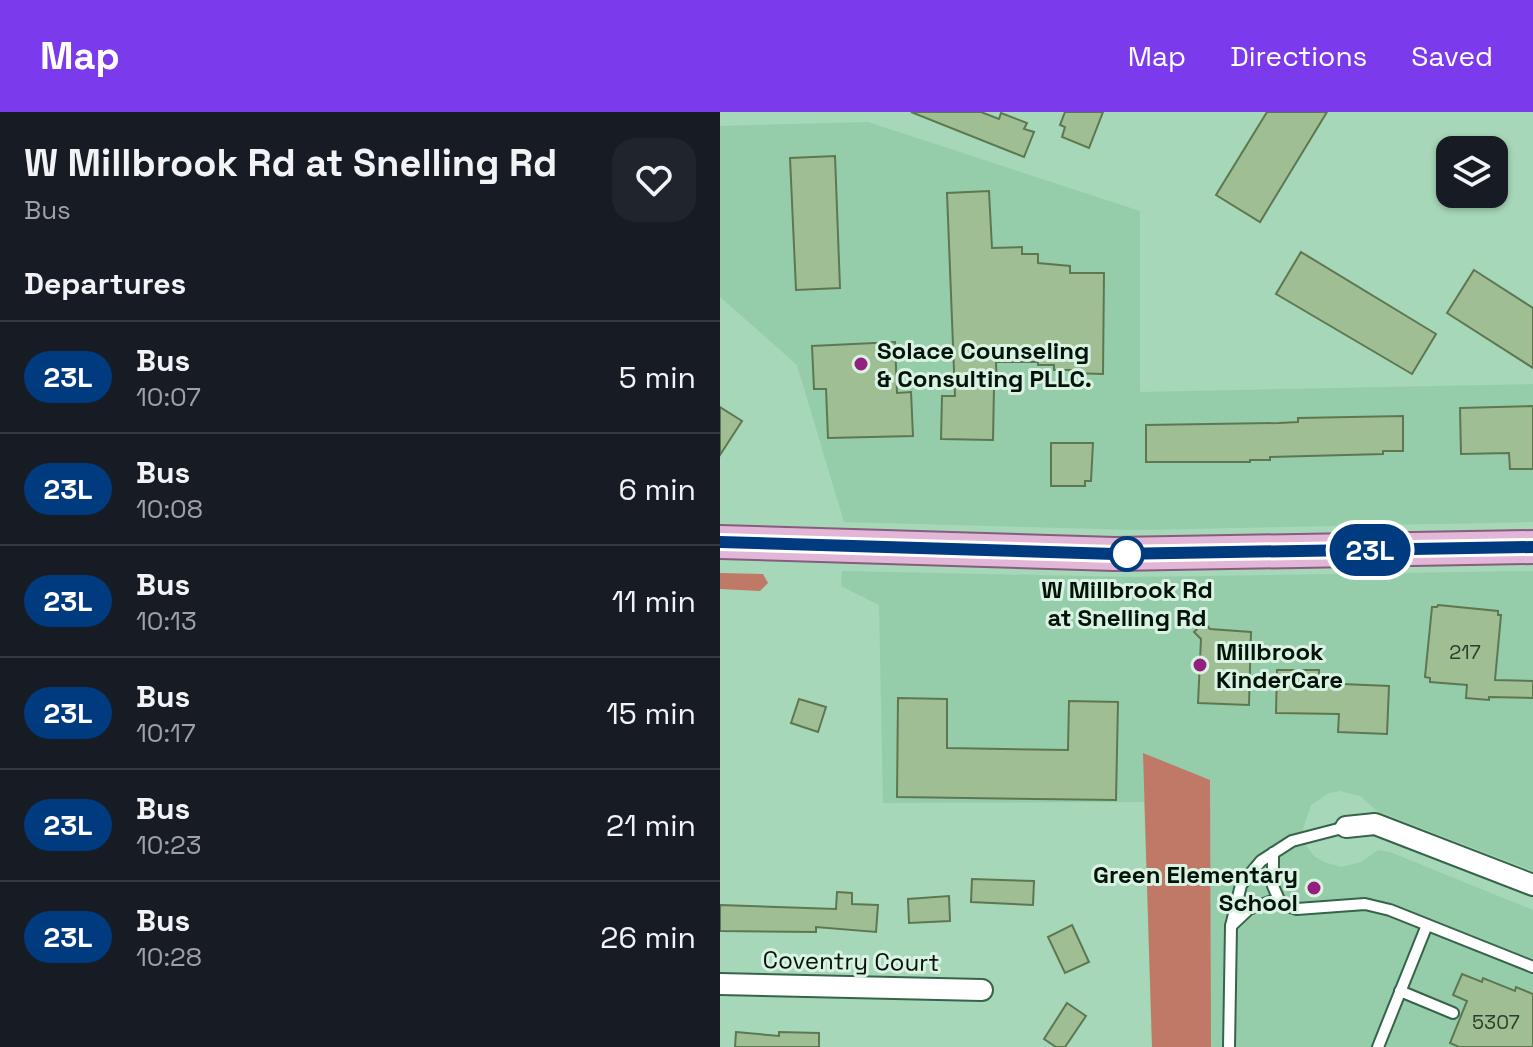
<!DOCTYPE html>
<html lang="en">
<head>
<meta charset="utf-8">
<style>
  :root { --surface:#171b24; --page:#20242c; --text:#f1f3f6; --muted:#9ea1a6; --line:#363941; --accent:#7c3aed }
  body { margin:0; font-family:"Space Grotesk",sans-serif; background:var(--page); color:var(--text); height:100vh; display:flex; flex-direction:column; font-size:30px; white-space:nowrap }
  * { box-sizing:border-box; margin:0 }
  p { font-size:26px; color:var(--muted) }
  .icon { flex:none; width:44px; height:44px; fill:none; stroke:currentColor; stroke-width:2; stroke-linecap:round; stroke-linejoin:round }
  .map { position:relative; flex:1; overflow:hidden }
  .drawer { display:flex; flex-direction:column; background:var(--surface); width:720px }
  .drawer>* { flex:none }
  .badge { padding:0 16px; border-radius:26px; font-size:28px; line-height:52px }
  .tools { position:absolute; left:716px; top:24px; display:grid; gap:16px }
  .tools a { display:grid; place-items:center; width:72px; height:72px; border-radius:16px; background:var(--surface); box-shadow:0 2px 6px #0004; font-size:40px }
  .map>.badge { position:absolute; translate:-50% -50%; box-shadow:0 0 0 4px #fff }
  h2 { padding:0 24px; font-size:30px; line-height:72px }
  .round { display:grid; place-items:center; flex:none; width:84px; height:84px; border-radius:24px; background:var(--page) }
  .headline { display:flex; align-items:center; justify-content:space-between; height:136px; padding:0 24px }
  h1 { font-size:38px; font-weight:800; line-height:60px }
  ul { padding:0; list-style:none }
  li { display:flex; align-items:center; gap:24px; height:112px; padding:0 24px; border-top:2px solid var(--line) }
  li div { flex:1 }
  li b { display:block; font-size:30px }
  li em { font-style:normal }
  li .badge { min-width:88px; font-weight:700; text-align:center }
  header { display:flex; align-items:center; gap:48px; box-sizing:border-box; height:112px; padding:0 40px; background:var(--accent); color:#fff }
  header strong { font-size:38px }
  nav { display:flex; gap:44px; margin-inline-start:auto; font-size:28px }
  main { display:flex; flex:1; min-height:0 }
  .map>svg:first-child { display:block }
</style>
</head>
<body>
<header>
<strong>Map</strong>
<nav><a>Map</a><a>Directions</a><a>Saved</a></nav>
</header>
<main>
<section class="drawer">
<div class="headline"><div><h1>W Millbrook Rd at Snelling Rd</h1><p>Bus</p></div><a class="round"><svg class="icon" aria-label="heart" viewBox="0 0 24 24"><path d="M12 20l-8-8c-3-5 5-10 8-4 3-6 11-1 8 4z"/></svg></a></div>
<h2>Departures</h2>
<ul>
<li><span class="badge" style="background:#003b80;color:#fff">23L</span><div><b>Bus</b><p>10:07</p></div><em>5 min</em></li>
<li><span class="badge" style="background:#003b80;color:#fff">23L</span><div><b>Bus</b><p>10:08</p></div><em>6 min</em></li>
<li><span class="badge" style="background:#003b80;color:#fff">23L</span><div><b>Bus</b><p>10:13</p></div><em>11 min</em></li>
<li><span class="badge" style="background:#003b80;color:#fff">23L</span><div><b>Bus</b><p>10:17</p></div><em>15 min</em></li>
<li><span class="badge" style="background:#003b80;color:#fff">23L</span><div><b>Bus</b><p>10:23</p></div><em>21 min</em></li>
<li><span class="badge" style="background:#003b80;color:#fff">23L</span><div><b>Bus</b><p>10:28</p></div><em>26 min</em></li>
</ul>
</section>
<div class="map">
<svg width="813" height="935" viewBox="0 0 813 935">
  <rect width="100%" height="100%" fill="#a6d7b8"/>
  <g fill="#95cdaa">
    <path d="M 148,10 L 420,99 L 420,280 L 813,272 L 813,410 L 420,418 L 124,410 L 77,253 L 0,185 L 0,14 Z"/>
    <path d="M 122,459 L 413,465 L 813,459 L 813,759 L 657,699 L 640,684 L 620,679 L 609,681 L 591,693 L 583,717 L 586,733 L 594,744 L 604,750 L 621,755 L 641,750 L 658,738 L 670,740 L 813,798 L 813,935 L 432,935 L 424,690 L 163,691 L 159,493 L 121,474 Z"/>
  </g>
  <g fill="#bf7966">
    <path d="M 0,461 L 43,462 L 48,471 L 40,479 L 0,477 Z"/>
    <path d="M 423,641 L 490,668 L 491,935 L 432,935 Z"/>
  </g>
  <g fill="#a0be94" stroke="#5d7851" stroke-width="2">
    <path d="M 191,0 L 261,0 L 279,7 L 281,1 L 307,11 L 304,17 L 314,20 L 304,45 Z"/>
    <path d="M 345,0 L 383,0 L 369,36 L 342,25 L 345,15 L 340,13 Z"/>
    <path d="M 547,0 L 607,0 L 540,110 L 496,83 Z"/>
    <path d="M 115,44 L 120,176 L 76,178 L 70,46 Z"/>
    <path d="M 269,79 L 272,136 L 302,135 L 302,142 L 318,142 L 318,151 L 350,154 L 350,161 L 384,161 L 383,262 L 351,261 L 351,258 L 334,258 L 334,253 L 318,253 L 318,250 L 276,250 L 277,275 L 274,275 L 273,328 L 221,327 L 222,284 L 235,284 L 227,81 Z"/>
    <path d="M 581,140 L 716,222 L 692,262 L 556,182 Z"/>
    <path d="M 754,158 L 813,196 L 813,256 L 727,201 Z"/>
    <path d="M 175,230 L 177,281 L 191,280 L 193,324 L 108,326 L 106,277 L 94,277 L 92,234 Z"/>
    <path d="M 813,294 L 813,357 L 790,357 L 789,341 L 741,342 L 740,296 Z"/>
    <path d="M 0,295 L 22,309 L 0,343 Z"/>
    <path d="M 683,304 L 683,339 L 663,339 L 663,342 L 550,345 L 550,348 L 530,348 L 530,350 L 426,350 L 426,313 L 559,311 L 578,310 L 578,306 Z"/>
    <path d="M 331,331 L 373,331 L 371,369 L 365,369 L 365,374 L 331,374 Z"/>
    <path d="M 718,493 L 778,499 L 778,503 L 781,503 L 775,568 L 813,569 L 813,586 L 769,585 L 769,588 L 746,586 L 747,573 L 710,570 L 710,566 L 705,565 L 712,495 L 717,495 Z"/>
    <path d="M 484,510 L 490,517 L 531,520 L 529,593 L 478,591 L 481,527 L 474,520 Z"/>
    <path d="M 557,558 L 599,558 L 599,571 L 669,574 L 667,622 L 618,620 L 619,602 L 556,601 Z"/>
    <path d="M 178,586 L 227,587 L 227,636 L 348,638 L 349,589 L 398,590 L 396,688 L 177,685 Z"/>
    <path d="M 79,587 L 106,595 L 98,620 L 71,611 Z"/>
    <path d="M 252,767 L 314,769 L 313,793 L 251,790 Z"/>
    <path d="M 117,780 L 132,781 L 132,792 L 158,793 L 156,820 L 96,815 L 96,820 L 0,819 L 0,793 L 116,797 Z"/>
    <path d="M 229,784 L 230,809 L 189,811 L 188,787 Z"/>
    <path d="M 352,813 L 369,850 L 345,861 L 328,825 Z"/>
    <path d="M 742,862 L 762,870 L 763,866 L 795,879 L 796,875 L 813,882 L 813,935 L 739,935 L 730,931 L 747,889 L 733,883 Z"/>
    <path d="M 347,891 L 366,904 L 345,935 L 336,935 L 324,927 Z"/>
    <path d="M 16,920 L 59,924 L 59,920 L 99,921 L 99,935 L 15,935 Z"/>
  </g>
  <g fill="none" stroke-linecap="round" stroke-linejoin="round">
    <defs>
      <g id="service">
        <path d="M 553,741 L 553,774 L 560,790"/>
        <path d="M 511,814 L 529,797 L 552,789 L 577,797 L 645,792 L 670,798 L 813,855"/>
        <path d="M 680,879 L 733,901"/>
        <path d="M 509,935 L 511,814 L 521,773 L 541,749 L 572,729 L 626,715"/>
        <path d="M 658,935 L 707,813"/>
      </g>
      <g id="minor">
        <path d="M 626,715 L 655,712 L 813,773"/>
        <path d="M 0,872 L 262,878"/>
      </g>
      <path id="primary" d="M 0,430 L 395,442 L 813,435"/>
    </defs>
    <use href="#service" stroke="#366449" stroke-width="14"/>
    <use href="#minor" stroke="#366449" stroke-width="24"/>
    <use href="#primary" stroke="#865d7c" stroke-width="36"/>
    <use href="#service" stroke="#fff" stroke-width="10"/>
    <use href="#minor" stroke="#fff" stroke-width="20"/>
    <use href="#primary" stroke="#e1b6d6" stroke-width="32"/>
  </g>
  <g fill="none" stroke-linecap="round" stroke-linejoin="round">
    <defs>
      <path id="line" d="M 0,430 L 395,442 L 813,435"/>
    </defs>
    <use href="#line" stroke="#fff" stroke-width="18"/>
    <use href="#line" stroke="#003b80" stroke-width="12"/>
  </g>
  <g fill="#931f7e" stroke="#d9f2e1" stroke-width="3">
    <circle cx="141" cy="252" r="8"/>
    <circle cx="480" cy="553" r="8"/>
    <circle cx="594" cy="776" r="8"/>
  </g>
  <circle fill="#fff" stroke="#003b80" stroke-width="4" cx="407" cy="442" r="16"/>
  <g text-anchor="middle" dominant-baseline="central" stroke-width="6" stroke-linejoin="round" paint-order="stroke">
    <g font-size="20" fill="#2a3e2c">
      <text x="745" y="540">217</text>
      <text x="776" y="910">5307</text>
    </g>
    <g font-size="24" font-weight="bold" fill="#03140a" stroke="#d9f2e1" text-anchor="start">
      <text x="157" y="238">Solace Counseling<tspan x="157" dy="28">&amp; Consulting PLLC.</tspan></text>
      <text x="496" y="539">Millbrook<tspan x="496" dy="28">KinderCare</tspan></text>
      <text x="578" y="762" text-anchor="end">Green Elementary<tspan x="578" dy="28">School</tspan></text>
    </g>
    <g font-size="24" font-weight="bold" fill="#03140a" stroke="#d9f2e1">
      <text x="407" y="477">W Millbrook Rd<tspan x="407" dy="28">at Snelling Rd</tspan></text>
    </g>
    <g font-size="24" fill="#03140a" stroke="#d9f2e1">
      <text transform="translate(131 849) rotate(1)">Coventry Court</text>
    </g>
  </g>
</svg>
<div class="tools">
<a><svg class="icon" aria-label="layers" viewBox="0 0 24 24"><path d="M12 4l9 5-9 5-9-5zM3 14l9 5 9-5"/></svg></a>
</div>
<b class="badge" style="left:650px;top:438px;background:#003b80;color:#fff">23L</b>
</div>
</main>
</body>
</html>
